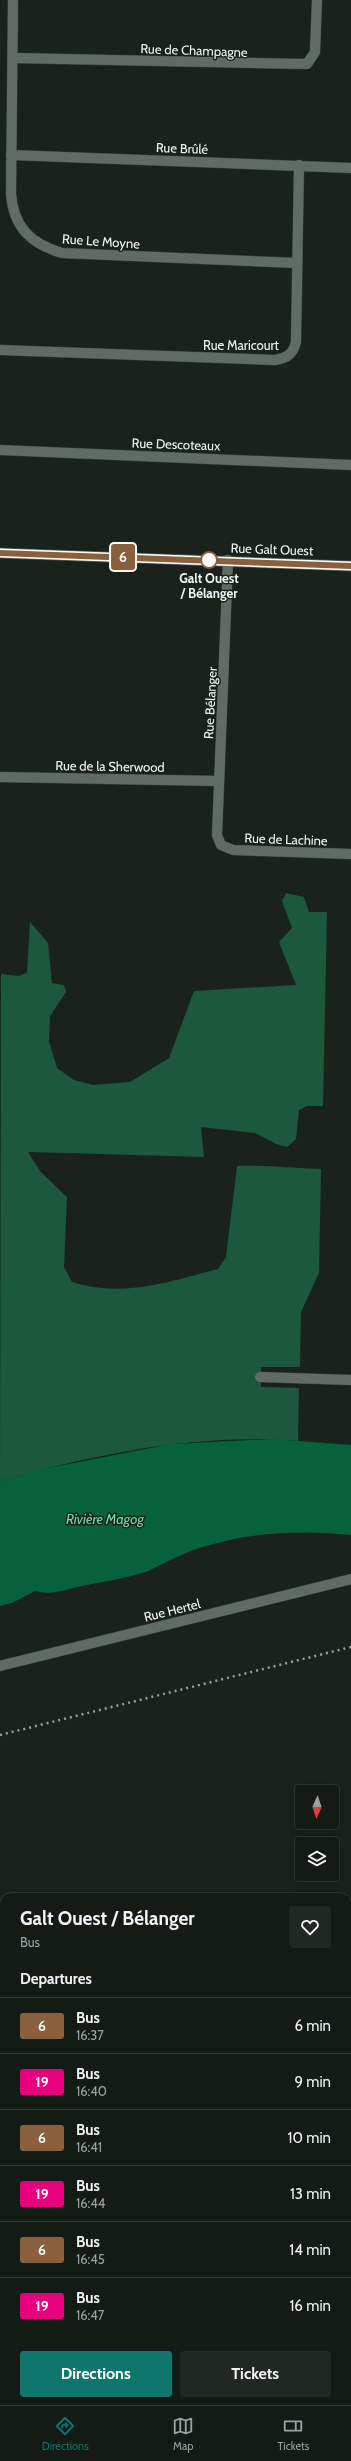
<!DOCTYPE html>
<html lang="en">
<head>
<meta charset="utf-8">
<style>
  :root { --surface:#141a16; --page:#212723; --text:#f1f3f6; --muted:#9da1a1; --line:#333835; --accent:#0f766e }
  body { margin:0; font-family:Cabin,sans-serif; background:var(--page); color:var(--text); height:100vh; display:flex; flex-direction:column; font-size:15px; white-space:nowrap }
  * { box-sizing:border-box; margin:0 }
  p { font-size:13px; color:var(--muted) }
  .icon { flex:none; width:22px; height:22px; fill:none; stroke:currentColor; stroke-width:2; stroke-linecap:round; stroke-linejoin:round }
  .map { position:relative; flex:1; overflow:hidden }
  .details { position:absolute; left:0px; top:1893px; width:351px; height:512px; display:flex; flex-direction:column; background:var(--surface); border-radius:12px 12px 0 0; box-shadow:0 2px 10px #0003,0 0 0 1px var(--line) }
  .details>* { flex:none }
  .badge { padding:0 8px; border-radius:3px; font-size:14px; line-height:26px }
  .needle { width:26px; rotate:183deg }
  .controls { position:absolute; left:295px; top:1785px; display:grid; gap:8px }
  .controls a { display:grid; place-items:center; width:44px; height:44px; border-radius:4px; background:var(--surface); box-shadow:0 2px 10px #0003,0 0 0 1px var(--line); font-size:20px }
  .map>.badge { position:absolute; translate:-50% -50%; box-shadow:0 0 0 2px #fff }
  h2 { padding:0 20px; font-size:15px; line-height:36px }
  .round { display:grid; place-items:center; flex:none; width:42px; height:42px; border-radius:4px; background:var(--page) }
  .summary { display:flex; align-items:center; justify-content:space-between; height:68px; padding:0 20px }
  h1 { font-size:19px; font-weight:700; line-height:30px }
  .primary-button { display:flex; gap:8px; margin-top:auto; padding:8px 20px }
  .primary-button a { flex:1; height:46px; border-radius:4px; background:var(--accent); color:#fff; font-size:16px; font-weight:700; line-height:46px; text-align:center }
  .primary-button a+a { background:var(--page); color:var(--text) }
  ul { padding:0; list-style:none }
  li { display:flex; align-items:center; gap:12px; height:56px; padding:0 20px; border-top:1px solid var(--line) }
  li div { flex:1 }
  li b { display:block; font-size:15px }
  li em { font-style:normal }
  li .badge { min-width:44px; font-weight:700; text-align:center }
  .tab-bar { display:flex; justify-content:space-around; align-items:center; height:56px; border-top:1px solid var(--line); background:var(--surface); font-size:11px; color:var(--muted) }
  .tab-bar a { display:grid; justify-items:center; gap:2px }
  .tab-bar .selected { color:var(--accent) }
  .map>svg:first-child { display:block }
</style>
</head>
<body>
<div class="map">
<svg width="351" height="2405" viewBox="0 0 351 2405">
  <rect width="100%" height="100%" fill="#1a221d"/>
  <path fill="#064429" d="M 178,2401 L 274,2401 L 274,2405 L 179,2405 Z"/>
  <path fill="#1c583b" d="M 286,893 L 304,897 L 309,912 L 327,912 L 323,1106 L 307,1106 L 299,1110 L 296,1139 L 287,1147 L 276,1144 L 255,1133 L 201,1127 L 204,1157 L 28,1152 L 40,1171 L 67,1197 L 64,1267 L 72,1282 C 124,1298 168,1282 218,1269 L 226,1257 L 237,1166 C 265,1165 293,1168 321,1169 L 319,1273 L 301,1312 L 300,1367 L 261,1367 L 261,1387 L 299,1388 L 298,1441 C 198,1433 96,1454 0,1481 L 1,974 L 19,976 L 27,973 L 30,922 L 48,943 L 52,983 L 64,985 L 66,992 L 50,1016 L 49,1041 L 57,1068 L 74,1080 L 93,1085 L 130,1082 L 169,1058 L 194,991 L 296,985 L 279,942 L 292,928 L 282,901 Z"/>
  <path fill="#07623c" d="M 272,1439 L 351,1445 L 351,1535 C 297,1529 237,1533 186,1553 C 173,1558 161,1565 148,1571 C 125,1579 100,1582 77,1587 C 61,1591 51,1595 35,1591 L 12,1603 L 0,1606 L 0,1481 L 38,1470 L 171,1444 Z"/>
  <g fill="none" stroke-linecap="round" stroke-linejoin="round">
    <defs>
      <g id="minor">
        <path d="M 13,0 L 11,193 C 13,227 31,244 62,253 L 297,263"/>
        <path d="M 13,58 L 307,64 L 315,52 L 317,0"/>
        <path d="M 11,155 L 351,168"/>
        <path d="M 0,350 L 275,360 C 287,358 293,354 296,342 L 299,165"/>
        <path d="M 0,450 L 351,465"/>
        <path d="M 0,553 L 351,566"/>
        <path d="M 228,560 L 217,835 L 221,845 L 233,850 L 351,854"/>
        <path d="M 0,777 L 219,781"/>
        <path d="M 260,1377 L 351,1380"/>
        <path d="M 0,1666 L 351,1579"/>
        <path d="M 347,2063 L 351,2062"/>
        <path d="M 351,2304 L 351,2308"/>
        <path d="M 172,2401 L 173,2405"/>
        <path d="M 281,2401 L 281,2405"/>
      </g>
      <g id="major">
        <path d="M 347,1913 L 351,1911"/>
        <path d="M 347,1930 L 351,1928"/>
        <path d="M 0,2058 L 4,2057"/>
        <path d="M 0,2073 L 4,2073"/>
        <path d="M 0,2167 L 4,2181"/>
        <path d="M 0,2216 L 4,2231"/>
        <path d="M 85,2401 L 86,2405"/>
        <path d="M 103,2401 L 104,2405"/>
      </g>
    </defs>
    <use href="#minor" stroke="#393f3b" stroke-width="11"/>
    <use href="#major" stroke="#393f3b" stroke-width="11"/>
    <use href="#minor" stroke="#616b65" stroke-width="10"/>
    <use href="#major" stroke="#69aa87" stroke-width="10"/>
    <path stroke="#9aa19d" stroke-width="2.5" stroke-dasharray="2 4" stroke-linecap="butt" d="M 0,1735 L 351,1647"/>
  </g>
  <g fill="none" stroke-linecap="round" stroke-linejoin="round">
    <defs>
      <path id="line" d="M 0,553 L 351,566"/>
    </defs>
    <use href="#line" stroke="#fff" stroke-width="9"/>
    <use href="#line" stroke="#8b5e3c" stroke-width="6"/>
  </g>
  <circle fill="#fff" stroke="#8b5e3c" stroke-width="2" cx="209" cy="560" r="8"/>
  <g text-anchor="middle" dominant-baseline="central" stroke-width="3" stroke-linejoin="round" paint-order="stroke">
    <g font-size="13" fill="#f0f6f3" stroke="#1a221d">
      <text transform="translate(194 50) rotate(2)">Rue de Champagne</text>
      <text transform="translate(182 148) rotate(2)">Rue Brûlé</text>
      <text transform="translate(101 241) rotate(4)">Rue Le Moyne</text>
      <text x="241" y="345">Rue Maricourt</text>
      <text transform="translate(176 444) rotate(2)">Rue Descoteaux</text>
      <text transform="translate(272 549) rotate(2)">Rue Galt Ouest</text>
      <text transform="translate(210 703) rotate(-87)">Rue Bélanger</text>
      <text transform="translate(110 766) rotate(1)">Rue de la Sherwood</text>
      <text transform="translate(286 839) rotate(2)">Rue de Lachine</text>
      <text transform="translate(172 1610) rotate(-14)">Rue Hertel</text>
    </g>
    <g font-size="13" font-weight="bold" fill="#f0f6f3" stroke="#1a221d">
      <text x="209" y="578">Galt Ouest<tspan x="209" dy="15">/ Bélanger</tspan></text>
    </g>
    <g font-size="14" font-style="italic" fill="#71dba2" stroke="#1a221d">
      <text x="105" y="1519">Rivière Magog</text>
    </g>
  </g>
</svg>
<div class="controls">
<a><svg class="needle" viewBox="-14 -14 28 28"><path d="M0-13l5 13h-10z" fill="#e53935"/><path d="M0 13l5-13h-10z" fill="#9da1a1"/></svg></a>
<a><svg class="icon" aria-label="layers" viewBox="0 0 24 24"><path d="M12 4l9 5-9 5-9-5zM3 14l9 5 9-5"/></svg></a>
</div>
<b class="badge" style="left:123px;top:557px;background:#8b5e3c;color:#fff">6</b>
<section class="details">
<div class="summary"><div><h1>Galt Ouest / Bélanger</h1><p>Bus</p></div><a class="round"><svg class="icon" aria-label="heart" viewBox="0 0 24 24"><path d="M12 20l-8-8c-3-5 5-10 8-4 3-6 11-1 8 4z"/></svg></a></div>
<h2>Departures</h2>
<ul>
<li><span class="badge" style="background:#8b5e3c;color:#fff">6</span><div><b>Bus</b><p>16:37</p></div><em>6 min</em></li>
<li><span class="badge" style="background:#e6007e;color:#fff">19</span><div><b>Bus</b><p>16:40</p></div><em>9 min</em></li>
<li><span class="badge" style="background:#8b5e3c;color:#fff">6</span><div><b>Bus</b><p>16:41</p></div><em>10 min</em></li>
<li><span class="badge" style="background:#e6007e;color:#fff">19</span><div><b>Bus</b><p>16:44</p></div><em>13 min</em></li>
<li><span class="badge" style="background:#8b5e3c;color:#fff">6</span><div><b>Bus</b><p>16:45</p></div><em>14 min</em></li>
<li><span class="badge" style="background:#e6007e;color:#fff">19</span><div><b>Bus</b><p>16:47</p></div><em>16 min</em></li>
</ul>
<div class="primary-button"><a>Directions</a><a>Tickets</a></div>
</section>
</div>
<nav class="tab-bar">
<a class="selected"><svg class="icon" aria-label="directions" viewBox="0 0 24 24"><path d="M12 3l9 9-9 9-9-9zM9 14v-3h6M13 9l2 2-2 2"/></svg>Directions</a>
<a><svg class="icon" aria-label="map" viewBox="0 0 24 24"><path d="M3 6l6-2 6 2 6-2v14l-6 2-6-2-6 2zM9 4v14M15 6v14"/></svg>Map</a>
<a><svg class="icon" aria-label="tickets" viewBox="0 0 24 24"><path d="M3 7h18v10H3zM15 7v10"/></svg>Tickets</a>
</nav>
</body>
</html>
